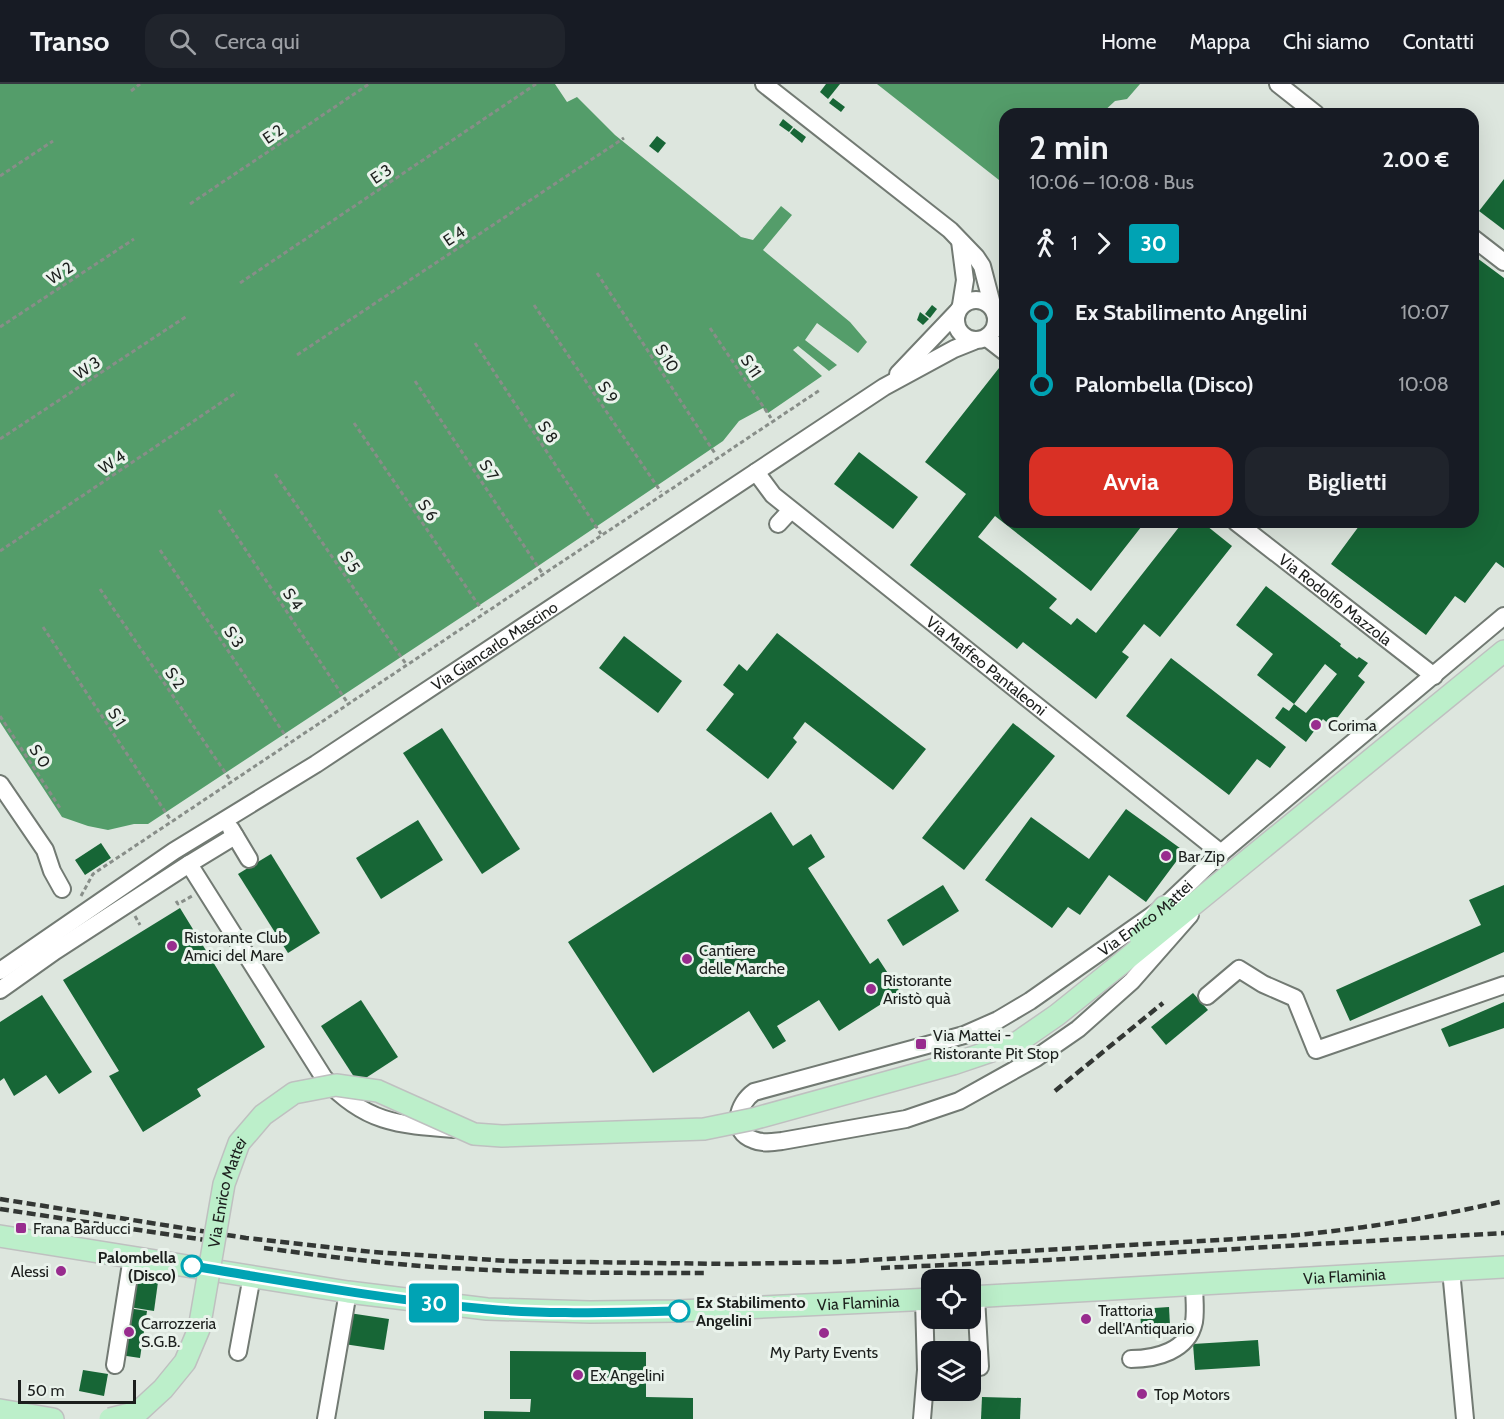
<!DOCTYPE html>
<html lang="it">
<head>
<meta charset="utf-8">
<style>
  :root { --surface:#171b24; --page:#20242c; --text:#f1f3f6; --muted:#9ea1a6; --line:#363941; --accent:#d93025 }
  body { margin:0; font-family:Cabin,sans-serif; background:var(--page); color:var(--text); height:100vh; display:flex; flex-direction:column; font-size:22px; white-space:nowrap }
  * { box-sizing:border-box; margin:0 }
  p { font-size:20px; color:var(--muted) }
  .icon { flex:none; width:33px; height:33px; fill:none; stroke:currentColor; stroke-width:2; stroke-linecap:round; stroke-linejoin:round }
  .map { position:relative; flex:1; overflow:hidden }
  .side { position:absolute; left:999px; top:24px; width:480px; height:420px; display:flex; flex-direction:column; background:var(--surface); border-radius:18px; box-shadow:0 6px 24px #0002 }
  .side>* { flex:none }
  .badge { padding:0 12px; border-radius:4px; font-size:21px; line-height:39px }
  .fabs { position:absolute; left:921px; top:1185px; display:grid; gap:12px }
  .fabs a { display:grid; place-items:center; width:60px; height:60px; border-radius:12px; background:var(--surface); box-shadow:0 6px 24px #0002; font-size:30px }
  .scale { position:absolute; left:18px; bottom:15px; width:118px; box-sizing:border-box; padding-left:6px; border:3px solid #1c1f1d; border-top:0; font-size:16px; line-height:21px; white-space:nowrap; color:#1c1f1d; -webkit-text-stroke:4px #eaf3ec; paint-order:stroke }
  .map>.badge { position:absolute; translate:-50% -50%; box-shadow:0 0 0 3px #fff }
  .legs { display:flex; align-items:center; gap:9px; height:66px; padding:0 30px; font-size:20px }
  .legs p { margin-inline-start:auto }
  .head { display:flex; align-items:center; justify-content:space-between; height:102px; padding:0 30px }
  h1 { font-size:33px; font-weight:800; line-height:45px }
  .cta { display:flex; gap:12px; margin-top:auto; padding:12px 30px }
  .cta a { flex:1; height:69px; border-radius:18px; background:var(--accent); color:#fff; font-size:24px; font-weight:800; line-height:69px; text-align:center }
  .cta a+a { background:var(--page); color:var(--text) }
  ul { padding:0 30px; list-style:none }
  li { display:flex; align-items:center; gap:21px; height:72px; font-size:22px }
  li i { display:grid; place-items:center; width:9px; height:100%; margin:0 8px; background:currentColor }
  li i::after { content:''; width:15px; height:15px; margin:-8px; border:4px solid; border-radius:50%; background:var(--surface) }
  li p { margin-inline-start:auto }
  li:first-child i { background:linear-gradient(#0000 50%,currentColor 0) }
  li:last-child i { background:linear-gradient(currentColor 50%,#0000 0) }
  header { display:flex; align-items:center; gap:36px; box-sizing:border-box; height:84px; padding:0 30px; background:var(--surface); border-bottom:2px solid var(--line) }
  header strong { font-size:28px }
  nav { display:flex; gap:33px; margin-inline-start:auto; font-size:21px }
  .search { width:420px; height:54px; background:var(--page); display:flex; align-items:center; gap:15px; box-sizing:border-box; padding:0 21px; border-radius:18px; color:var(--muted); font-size:22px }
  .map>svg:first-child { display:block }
</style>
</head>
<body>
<header>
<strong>Transo</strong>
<div class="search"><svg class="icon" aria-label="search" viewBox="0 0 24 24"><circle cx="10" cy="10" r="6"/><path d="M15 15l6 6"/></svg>Cerca qui</div>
<nav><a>Home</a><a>Mappa</a><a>Chi siamo</a><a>Contatti</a></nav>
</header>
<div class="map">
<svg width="1504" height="1335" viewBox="0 0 1504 1335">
  <rect width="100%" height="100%" fill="#dde6de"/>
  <g fill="#549d6a">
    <path d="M 0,0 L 555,0 L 567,18 L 577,13 L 615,51 L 741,153 L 753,156 L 781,122 L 792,131 L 763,166 L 850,238 L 867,258 L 858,269 L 817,239 L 805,256 L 837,281 L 829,287 L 798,262 L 793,266 L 822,292 L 768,329 L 763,324 L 739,337 L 723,357 L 510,501 L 148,740 L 134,740 L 108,746 L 88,742 L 62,733 L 0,638 Z"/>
    <path d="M 877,0 L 1140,0 L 1127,15 L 1115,17 L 1101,30 L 1005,30 L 1005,104 L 999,96 Z"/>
  </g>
  <g fill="#176636">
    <path d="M 826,0 L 840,0 L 828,15 L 820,8 Z"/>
    <path d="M 833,14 L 845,23 L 841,28 L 829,19 Z"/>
    <path d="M 783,35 L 793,43 L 789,48 L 779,41 Z"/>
    <path d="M 794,44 L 806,53 L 802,59 L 790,49 Z"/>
    <path d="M 657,52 L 666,59 L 658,69 L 649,62 Z"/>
    <path d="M 1504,95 L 1504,146 L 1479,127 Z"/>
    <path d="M 1473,171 L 1504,194 L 1504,484 L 1496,478 L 1465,519 L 1455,512 L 1426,551 L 1331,480 L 1362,438 L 1473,438 Z"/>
    <path d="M 932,221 L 937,225 L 930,234 L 925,230 Z"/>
    <path d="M 920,228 L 929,235 L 923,241 L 917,236 Z"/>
    <path d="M 999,284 L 1005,289 L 1005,438 L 1145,438 L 1091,507 L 995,432 L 978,453 L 1057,515 L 1049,524 L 1071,541 L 1077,534 L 1096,549 L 1183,438 L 1202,438 L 1232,462 L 1160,553 L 1144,540 L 1122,568 L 1129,573 L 1096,615 L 1023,558 L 1017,565 L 910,481 L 966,410 L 925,378 Z"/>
    <path d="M 859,368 L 918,413 L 893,445 L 834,400 Z"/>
    <path d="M 1266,502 L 1341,560 L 1340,562 L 1357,575 L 1359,573 L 1368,579 L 1358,592 L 1365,598 L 1331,642 L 1323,635 L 1306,658 L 1275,634 L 1283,623 L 1289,627 L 1294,620 L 1306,629 L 1337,590 L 1325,580 L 1294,620 L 1257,591 L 1273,570 L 1236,541 Z"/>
    <path d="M 777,549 L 926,665 L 893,706 L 805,638 L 793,654 L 797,658 L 768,695 L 706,646 L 734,610 L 723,601 L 739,580 L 747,587 Z"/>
    <path d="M 624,552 L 682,597 L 658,629 L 599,584 Z"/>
    <path d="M 1171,574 L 1286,663 L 1270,684 L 1257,675 L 1229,711 L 1126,632 Z"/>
    <path d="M 1013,639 L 1055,672 L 964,786 L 922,754 Z"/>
    <path d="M 442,644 L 520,765 L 482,790 L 403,669 Z"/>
    <path d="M 1126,725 L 1184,767 L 1146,818 L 1109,791 L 1080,831 L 1068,823 L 1052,844 L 985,796 L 1031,733 L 1089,775 Z"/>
    <path d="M 771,728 L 793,762 L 811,750 L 825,773 L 808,784 L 870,880 L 878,874 L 900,908 L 839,947 L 819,916 L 777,942 L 786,957 L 773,965 L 749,927 L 653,989 L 568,858 Z"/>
    <path d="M 418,736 L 443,776 L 381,815 L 356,774 Z"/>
    <path d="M 101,759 L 111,774 L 85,791 L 75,776 Z"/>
    <path d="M 271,770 L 320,849 L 288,869 L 238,790 Z"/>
    <path d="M 943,801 L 959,827 L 903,862 L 887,836 Z"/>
    <path d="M 1504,801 L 1504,868 L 1350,937 L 1336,906 L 1481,841 L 1469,816 Z"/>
    <path d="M 180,824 L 265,963 L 197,1005 L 201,1012 L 143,1048 L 109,992 L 119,987 L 63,896 Z"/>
    <path d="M 1193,909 L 1208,926 L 1166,961 L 1151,943 Z"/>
    <path d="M 42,911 L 92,988 L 59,1010 L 46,991 L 14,1012 L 4,994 L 0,997 L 0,938 Z"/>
    <path d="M 361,916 L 398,973 L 358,999 L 321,942 Z"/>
    <path d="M 1504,918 L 1504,944 L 1449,963 L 1441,945 Z"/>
    <path d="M 134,1194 L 158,1198 L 154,1227 L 129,1223 Z"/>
    <path d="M 1169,1223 L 1170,1242 L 1141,1243 L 1140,1225 Z"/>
    <path d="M 128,1224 L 147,1227 L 140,1274 L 120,1271 Z"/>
    <path d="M 349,1229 L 389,1235 L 384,1266 L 344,1260 Z"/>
    <path d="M 1258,1256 L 1260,1282 L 1195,1286 L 1193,1260 Z"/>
    <path d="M 510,1267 L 646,1268 L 646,1313 L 693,1314 L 693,1335 L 484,1335 L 484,1327 L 530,1328 L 531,1315 L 510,1315 Z"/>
    <path d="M 83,1286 L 108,1290 L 104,1312 L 79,1307 Z"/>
    <path d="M 982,1313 L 1021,1314 L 1020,1335 L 981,1335 Z"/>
  </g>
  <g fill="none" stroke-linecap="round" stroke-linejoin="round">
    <defs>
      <g id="minor">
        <path d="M 764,0 L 950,146 L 976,173 L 982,182 L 993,224"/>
        <path d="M 1278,0 L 1316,30"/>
        <path d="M 1473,154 L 1504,178"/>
        <path d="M 960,157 L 965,196 L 961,221"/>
        <circle cx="976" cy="236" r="20"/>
        <path d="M 987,254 L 1005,268"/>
        <path d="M 898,290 L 957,228"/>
        <path id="s1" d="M 756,388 L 773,411 L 1221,769"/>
        <path id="s2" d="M 1236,438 L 1434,592"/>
        <path d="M 778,440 L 791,426"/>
        <path d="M 0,700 L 45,766 L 52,787 L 62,805"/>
        <path d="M 231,745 L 249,775"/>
        <path d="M 189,780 L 235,752"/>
        <path id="s3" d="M 1190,831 L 1132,897 L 1078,945 L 1036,974 L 959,1017 L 906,1035 L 782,1057 C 772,1058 763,1060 754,1056 C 729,1048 738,1019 754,1008 L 964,951 L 998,936 L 1030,917 L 1164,823 L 1221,769 L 1504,532"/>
        <path id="s4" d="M 0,887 L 174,767 L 316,680 L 884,303 L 954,265 L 974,257"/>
        <path d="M 0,906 L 55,867 L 189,780 L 324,994 C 365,1039 398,1041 455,1045"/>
        <path d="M 1207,912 L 1239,885 L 1263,900 L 1295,914 L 1316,966 L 1504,901"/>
        <path d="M 1451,1186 L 1465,1335"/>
        <path d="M 976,1213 L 980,1283"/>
        <path d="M 238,1268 L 252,1192"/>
        <path d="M 1131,1275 C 1156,1275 1188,1267 1194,1238 C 1196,1226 1194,1212 1194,1200"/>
        <path d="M 115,1281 L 132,1173"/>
        <path d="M 326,1335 L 348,1208"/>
        <path d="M 922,1335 L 926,1286 L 924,1216"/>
      </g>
      <g id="major">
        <path d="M 1140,853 L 1164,823"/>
        <path d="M 1118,882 L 1504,567"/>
        <path id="s5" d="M 0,1152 L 348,1208 L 487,1225 L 590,1228 L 679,1227 L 932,1215"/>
        <path id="s6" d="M 970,1213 L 1504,1183"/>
        <path d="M 0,1326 L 53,1335"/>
      </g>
    </defs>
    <use href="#minor" stroke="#727a73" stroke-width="20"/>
    <use href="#major" stroke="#bfc0c0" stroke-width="24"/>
    <g stroke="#888e89" stroke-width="3" stroke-dasharray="4.5 3" stroke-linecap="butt">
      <path d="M 131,7 L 140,0"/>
      <path d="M 0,92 L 53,57"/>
      <path d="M 190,120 L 369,0"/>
      <path d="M 597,189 L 716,371"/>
      <path d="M 240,199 L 536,0"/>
      <path d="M 534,221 L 661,408"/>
      <path d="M 0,243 L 134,155"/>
      <path d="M 710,244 L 771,334"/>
      <path d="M 475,259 L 601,450"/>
      <path d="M 297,271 L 624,54"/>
      <path d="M 415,297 L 542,489"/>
      <path d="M 354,339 L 482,526"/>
      <path d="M 0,355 L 187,232"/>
      <path d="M 275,390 L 406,580"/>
      <path d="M 219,426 L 347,618"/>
      <path d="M 160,466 L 287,654"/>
      <path d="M 0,467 L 237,308"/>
      <path d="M 100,505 L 231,697"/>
      <path d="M 43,543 L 170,735"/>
      <path d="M 0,632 L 60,724"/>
      <path d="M 81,812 L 93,790 L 820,306"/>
      <path d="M 176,817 L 178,820 L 192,812"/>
      <path d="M 135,832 L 140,841"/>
    </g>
    <use href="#minor" stroke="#fff" stroke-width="16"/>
    <use href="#major" stroke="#bcefca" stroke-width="21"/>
    <g stroke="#333734" stroke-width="4.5" stroke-dasharray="9 4.5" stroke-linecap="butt">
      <path d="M 1055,1007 L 1163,919"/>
      <path d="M 0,1115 L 246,1154 L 373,1168 L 508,1177 L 731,1180 L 836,1178 L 1287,1152 C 1360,1145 1432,1134 1504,1117"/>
      <path d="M 0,1125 L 225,1159"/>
      <path d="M 264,1164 C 332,1173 400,1182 469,1185 C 548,1189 627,1189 707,1189"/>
      <path d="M 881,1184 L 1049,1176 L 1504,1149"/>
    </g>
    <defs>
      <g id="major-bridge">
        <path id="s7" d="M 110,1335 L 138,1328 L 163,1305 L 185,1278 L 199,1245 L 224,1100 L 239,1059 L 263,1031 L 294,1009 L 336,1001 L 378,1007 L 474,1050 L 502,1052 L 704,1045 L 753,1035 L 953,980 L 1018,958 L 1057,931 L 1118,882"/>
      </g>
    </defs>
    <use href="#major-bridge" stroke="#bfc0c0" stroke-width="24" stroke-linecap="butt"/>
    <use href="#major-bridge" stroke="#bcefca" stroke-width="21"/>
  </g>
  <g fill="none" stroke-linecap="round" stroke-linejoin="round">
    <defs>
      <path id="line-1" d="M 192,1182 C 290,1198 388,1216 487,1225 C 550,1231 615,1228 679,1227"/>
    </defs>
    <use href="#line-1" stroke="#fff" stroke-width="14"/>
    <use href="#line-1" stroke="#00a3b4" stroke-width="9"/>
  </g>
  <g fill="#982c8e" stroke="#eaf3ec" stroke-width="2">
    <circle cx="1316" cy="641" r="6"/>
    <circle cx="1166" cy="772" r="6"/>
    <circle cx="172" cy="862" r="6"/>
    <circle cx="687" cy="875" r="6"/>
    <circle cx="871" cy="905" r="6"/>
    <rect x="915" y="954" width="12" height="12" rx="3"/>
    <rect x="15" y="1138" width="12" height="12" rx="3"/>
    <circle cx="61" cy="1187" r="6"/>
    <circle cx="1086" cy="1235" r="6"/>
    <circle cx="129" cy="1248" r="6"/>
    <circle cx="824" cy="1249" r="6"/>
    <circle cx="578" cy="1291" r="6"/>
    <circle cx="1142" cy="1310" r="6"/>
  </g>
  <g fill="#fff" stroke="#00a3b4" stroke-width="3">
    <circle cx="192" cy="1182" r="10"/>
    <circle cx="679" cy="1227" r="10"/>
  </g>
  <g text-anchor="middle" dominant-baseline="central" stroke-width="6" stroke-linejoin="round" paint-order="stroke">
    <g font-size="16" fill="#1c1f1d" stroke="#eaf3ec">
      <text transform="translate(273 50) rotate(-34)">E 2</text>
      <text transform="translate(381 90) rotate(-34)">E 3</text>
      <text transform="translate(454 152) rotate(-34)">E 4</text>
      <text transform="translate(60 189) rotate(-33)">W 2</text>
      <text transform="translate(667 274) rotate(57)">S 10</text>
      <text transform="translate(751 282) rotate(56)">S 11</text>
      <text transform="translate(87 284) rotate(-33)">W 3</text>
      <text transform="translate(608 308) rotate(56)">S 9</text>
      <text transform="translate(548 348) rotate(57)">S 8</text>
      <text transform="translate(112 378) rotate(-34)">W 4</text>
      <text transform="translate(489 386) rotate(57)">S 7</text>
      <text transform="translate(428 426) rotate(55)">S 6</text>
      <text transform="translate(350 478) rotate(56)">S 5</text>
      <text transform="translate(293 515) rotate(56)">S 4</text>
      <text stroke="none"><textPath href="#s2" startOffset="126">Via Rodolfo Mazzola</textPath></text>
      <text transform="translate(234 553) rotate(56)">S 3</text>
      <text stroke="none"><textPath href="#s4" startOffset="592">Via Giancarlo Mascino</textPath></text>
      <text stroke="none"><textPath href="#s1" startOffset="302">Via Maffeo Pantaleoni</textPath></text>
      <text transform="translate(175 594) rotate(56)">S 2</text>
      <text transform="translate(117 633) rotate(57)">S 1</text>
      <text transform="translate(40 672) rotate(57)">S 0</text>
      <text stroke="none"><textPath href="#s3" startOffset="1004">Via Enrico Mattei</textPath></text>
      <text stroke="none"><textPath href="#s7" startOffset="273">Via Enrico Mattei</textPath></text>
      <text stroke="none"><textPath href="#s6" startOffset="375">Via Flaminia</textPath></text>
      <text stroke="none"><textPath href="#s5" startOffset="864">Via Flaminia</textPath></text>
    </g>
    <g font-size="16" fill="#1c1f1d" stroke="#eaf3ec" text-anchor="start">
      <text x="1328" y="641">Corima</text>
      <text x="1178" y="772">Bar Zip</text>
      <text x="184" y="853">Ristorante Club<tspan x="184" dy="18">Amici del Mare</tspan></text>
      <text x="699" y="866">Cantiere<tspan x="699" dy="18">delle Marche</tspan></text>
      <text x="883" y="896">Ristorante<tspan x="883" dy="18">Aristò quà</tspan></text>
      <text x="933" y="951">Via Mattei -<tspan x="933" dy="18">Ristorante Pit Stop</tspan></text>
      <text x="33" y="1144">Frana Barducci</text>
      <text x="49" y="1187" text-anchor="end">Alessi</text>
      <text x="1098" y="1226">Trattoria<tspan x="1098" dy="18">dell'Antiquario</tspan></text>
      <text x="141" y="1239">Carrozzeria<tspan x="141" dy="18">S.G.B.</tspan></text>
      <text x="824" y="1268" text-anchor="middle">My Party Events</text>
      <text x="590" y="1291">Ex Angelini</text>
      <text x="1154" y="1310">Top Motors</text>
    </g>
    <g font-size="16" font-weight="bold" fill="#1c1f1d" stroke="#eaf3ec" text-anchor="end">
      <text x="176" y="1173">Palombella<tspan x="176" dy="18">(Disco)</tspan></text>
      <text x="696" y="1218" text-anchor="start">Ex Stabilimento<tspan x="696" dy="18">Angelini</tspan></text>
    </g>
  </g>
</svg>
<div class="fabs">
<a><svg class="icon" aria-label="locate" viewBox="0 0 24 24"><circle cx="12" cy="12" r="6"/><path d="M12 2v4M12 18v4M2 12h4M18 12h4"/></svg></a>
<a><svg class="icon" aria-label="layers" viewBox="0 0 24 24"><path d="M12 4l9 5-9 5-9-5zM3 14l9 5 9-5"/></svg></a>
</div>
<div class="scale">50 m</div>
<b class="badge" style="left:434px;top:1219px;background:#00a3b4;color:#fff">30</b>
<section class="side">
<div class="head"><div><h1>2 min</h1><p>10:06 – 10:08 · Bus</p></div><b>2.00 €</b></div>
<div class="legs"><svg class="icon" aria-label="walk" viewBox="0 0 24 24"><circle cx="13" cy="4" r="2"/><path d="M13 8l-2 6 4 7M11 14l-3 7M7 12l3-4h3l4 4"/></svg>1<svg class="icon" aria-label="forward" viewBox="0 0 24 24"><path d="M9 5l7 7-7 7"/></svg><b class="badge" style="background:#00a3b4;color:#fff">30</b></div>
<ul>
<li><i style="color:#00a3b4"></i><b>Ex Stabilimento Angelini</b><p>10:07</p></li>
<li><i style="color:#00a3b4"></i><b>Palombella (Disco)</b><p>10:08</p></li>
</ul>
<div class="cta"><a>Avvia</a><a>Biglietti</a></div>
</section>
</div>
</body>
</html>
